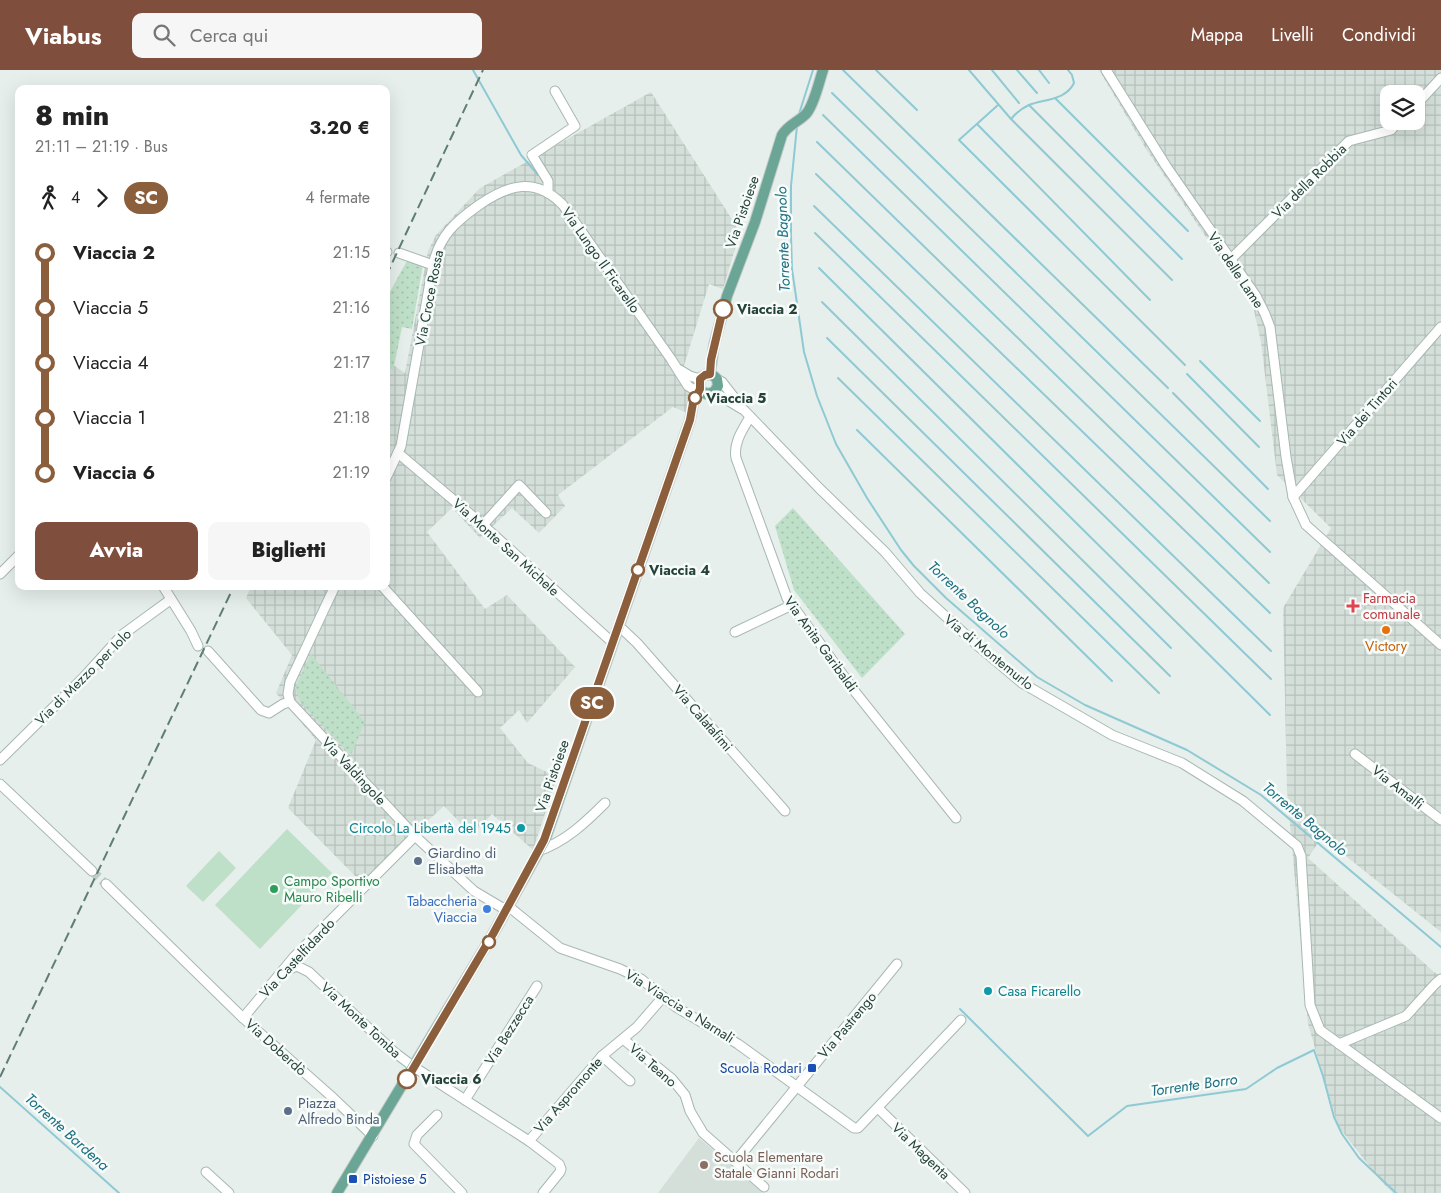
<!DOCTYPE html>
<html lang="it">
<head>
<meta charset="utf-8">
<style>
  :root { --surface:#fff; --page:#f6f6f6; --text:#222; --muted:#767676; --accent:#804e3d }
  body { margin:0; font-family:Jost,sans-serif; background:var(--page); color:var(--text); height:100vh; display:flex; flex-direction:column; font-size:19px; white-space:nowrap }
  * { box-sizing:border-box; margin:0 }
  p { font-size:16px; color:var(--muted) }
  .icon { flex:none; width:28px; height:28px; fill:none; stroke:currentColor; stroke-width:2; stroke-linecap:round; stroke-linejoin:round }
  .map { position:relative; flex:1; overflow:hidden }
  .side { position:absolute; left:15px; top:15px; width:375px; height:505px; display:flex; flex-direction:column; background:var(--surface); border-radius:10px; box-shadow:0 5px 20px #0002 }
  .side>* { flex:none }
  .badge { padding:0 10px; border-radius:16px; font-size:18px; line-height:32px }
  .tools { position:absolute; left:1380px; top:15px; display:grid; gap:10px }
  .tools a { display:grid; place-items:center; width:45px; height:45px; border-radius:10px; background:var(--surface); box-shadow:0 5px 20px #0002; font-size:25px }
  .map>.badge { position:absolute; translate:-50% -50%; box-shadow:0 0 0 2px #fff }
  .legs { display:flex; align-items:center; gap:8px; height:55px; padding:0 20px; font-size:16px }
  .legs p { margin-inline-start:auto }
  .head { display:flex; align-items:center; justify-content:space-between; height:85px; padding:0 20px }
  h1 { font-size:28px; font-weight:800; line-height:38px }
  .action { display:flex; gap:10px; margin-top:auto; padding:10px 20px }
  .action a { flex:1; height:58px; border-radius:10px; background:var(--accent); color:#fff; font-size:20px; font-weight:800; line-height:58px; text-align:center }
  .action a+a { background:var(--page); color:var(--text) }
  ul { padding:0 20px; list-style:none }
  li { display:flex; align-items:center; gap:18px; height:55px; font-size:19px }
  li i { display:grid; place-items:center; width:8px; height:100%; margin:0 6px; background:currentColor }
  li i::after { content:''; width:12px; height:12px; margin:-6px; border:4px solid; border-radius:50%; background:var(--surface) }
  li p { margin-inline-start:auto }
  li:first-child i { background:linear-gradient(#0000 50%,currentColor 0) }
  li:last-child i { background:linear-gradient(currentColor 50%,#0000 0) }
  header { display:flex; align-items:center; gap:30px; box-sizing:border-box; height:70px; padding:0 25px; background:var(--accent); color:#fff }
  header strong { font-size:24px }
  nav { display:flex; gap:28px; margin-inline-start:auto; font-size:18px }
  .search { width:350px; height:45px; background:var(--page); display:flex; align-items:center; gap:12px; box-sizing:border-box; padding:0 18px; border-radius:10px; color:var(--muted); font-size:19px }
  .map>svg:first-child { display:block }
</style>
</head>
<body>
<header>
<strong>Viabus</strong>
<div class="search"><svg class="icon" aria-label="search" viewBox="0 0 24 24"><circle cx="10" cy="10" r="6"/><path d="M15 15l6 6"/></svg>Cerca qui</div>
<nav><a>Mappa</a><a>Livelli</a><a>Condividi</a></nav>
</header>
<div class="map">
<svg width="1441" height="1123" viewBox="0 0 1441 1123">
  <defs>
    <pattern id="industrial-grid" width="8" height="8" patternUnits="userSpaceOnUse" patternTransform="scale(1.25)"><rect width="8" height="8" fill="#d4dfda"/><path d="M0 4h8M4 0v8" fill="none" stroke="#b6c1bc"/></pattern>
    <pattern id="park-dots" width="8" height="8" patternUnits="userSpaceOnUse" patternTransform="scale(1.25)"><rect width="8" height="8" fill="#bfe0c8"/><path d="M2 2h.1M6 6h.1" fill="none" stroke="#a4c1ad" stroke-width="1.8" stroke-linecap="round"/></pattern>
  </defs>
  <rect width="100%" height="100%" fill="#e6efeb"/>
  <path fill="#d4dfda" d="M 699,1068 L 763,1123 L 658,1123 Z"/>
  <g fill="url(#industrial-grid)" fill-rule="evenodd">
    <path d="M 1099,0 L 1441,0 L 1441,862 L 1322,767 L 1308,788 L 1434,902 L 1441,906 L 1441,1123 L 1393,1123 L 1381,1111 L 1338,1056 L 1308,954 L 1287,721 L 1283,538 L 1331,458 L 1277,405 L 1261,272 L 1253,236 L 1146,79 ZM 1389,24 L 1416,24 L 1416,51 L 1389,51 Z"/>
    <path d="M 651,22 L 740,162 L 723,219 L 709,214 L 679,312 L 692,324 L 687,343 L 673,337 L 558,425 L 565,436 L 539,463 L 512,438 L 480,468 L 452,438 L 427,462 L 485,539 L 507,525 L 575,597 L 527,653 L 519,640 L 500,658 L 528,693 L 557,707 L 533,780 L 492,744 L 472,765 L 444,736 L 361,812 L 288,738 L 316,670 L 276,623 L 292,585 L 246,528 L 251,516 L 386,516 L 386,290 L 405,303 L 428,181 L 436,165 L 480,118 Z"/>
  </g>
  <g fill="url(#park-dots)">
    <path d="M 408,189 L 423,194 L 412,259 L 402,257 L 393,301 L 386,294 L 386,229 Z"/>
    <path d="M 793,438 L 905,564 L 862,608 L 794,520 L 775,456 Z"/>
    <path d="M 311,584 L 365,652 L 351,685 L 301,633 L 295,618 Z"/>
  </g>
  <g fill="#bfe0c8">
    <path d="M 287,759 L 332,803 L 260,879 L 215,835 Z"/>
    <path d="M 219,781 L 236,798 L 203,832 L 186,816 Z"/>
  </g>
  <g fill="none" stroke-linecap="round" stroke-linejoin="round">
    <g stroke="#8ec9d4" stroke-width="2">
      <path d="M 473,0 L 521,85 L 538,105"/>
      <path d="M 843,0 L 1168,318"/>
      <path d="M 876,0 L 917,40"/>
      <path d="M 969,0 L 1011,49 L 1172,210"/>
      <path d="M 992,0 L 1019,33"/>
      <path d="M 1017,0 L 1037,23"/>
      <path d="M 1039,0 L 1049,13"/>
      <path d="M 832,23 L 1270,451"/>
      <path d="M 1055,28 L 1188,161"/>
      <path d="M 998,35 L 959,70 L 1185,295"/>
      <path d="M 1029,35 L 1182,189"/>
      <path d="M 799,44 L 813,0"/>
      <path d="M 823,45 L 1270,482"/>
      <path d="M 1011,49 C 1016,43 1022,38 1029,35 C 1045,29 1066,30 1074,13 L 1072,5 L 1068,0"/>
      <path d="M 977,54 L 1150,230"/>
      <path d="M 797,56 L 791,116 L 791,166 L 792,199 L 804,282 L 817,326 L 836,374 L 867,428 L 901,480 L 914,496 L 946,528 L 1037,607 L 1085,635 L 1187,680 L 1261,725 L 1441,877"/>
      <path d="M 817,72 L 1269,513"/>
      <path d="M 816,104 L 1270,543"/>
      <path d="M 814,136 L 1271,581"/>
      <path d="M 815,163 L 1271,609"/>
      <path d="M 819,198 L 1270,645"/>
      <path d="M 822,232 L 1171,578"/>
      <path d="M 827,268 L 1170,606"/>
      <path d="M 1200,291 L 1260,351"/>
      <path d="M 1187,304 L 1259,377"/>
      <path d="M 838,308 L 1159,623"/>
      <path d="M 1173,323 L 1268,419"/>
      <path d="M 857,360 L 1112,611"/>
      <path d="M 960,939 L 1088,1066 L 1127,1036 L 1246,1019 L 1277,998 L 1314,980 L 1323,1006 L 1334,1047 L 1342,1064 L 1359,1088 L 1396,1123"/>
      <path d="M 0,1017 L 119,1123"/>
    </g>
    <path stroke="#bfccc8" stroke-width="9" stroke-dasharray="9 4.5" stroke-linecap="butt" d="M 92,801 L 106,814"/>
    <defs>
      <g id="minor">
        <path d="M 1106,0 L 1166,96 L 1256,226 L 1265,244 L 1270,257 L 1286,387 L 1293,427 L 1306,455 L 1441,575"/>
        <path d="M 1416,35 L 1441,8"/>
        <path d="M 548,123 L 548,111 L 532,85 L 575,56 L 555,21"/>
        <path d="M 386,182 L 387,182"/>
        <path d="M 399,183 L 433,195"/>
        <path d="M 1230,190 L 1349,71 L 1391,60 L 1399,51"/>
        <path d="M 680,300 L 690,306 L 700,309"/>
        <path d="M 717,309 L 722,312 L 743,339 L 819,418 L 885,482 L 920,523 L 977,575 L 1022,613 L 1112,665 L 1182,693 L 1243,731 L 1297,776 L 1301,786 L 1310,935 L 1320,960 L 1441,1048"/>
        <path d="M 714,322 L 742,339"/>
        <path d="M 750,347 C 743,359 733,373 736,388 L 787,528 L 856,623 L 956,748"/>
        <path d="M 398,383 L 483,455 L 613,573"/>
        <path d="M 386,408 L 401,376 L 433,195 C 440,165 455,152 479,135 C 508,115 535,106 563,135 L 671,289 L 688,316 L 693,319 L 700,319"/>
        <path d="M 1293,427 L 1441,257"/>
        <path d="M 483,455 L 519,415 L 546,443"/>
        <path d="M 0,504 L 19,485"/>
        <path d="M 163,516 L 191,561 L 198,576"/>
        <path d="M 335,516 L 290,612 L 288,624 L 290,632 L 415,766 L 474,821 L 506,840"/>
        <path d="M 382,516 L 478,622"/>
        <path d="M 619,556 L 637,573 L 785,741"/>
        <path d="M 735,562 L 792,535"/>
        <path d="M 208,581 L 261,640 L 269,643 L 283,634 L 290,632"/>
        <path d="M 1355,684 L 1441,750"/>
        <path d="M 0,690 L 83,608 L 122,565 L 170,530"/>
        <path d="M 0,714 L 92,801"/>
        <path d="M 538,781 C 565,772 585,753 605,733"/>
        <path d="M 106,814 L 243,948 L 331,1026 L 373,1066"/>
        <path d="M 508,836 L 560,878 L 620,899 L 641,909 L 676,937 L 738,974 L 854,1058 L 858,1058 L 961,950"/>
        <path d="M 281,903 L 297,896 L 309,902 L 394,982 L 414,997 L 529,1071 L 559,1094 L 561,1099 L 560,1102 L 543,1123"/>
        <path d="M 243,948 L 294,887 L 415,766"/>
        <path d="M 623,969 L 672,1009 L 685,1025 L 690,1041 L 703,1063 L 764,1117"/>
        <path d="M 1339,974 L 1406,946 L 1435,914 L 1441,909"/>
        <path d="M 602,986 L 630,1011"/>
        <path d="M 465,1030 L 537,916"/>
        <path d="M 878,1038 L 965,1123"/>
        <path d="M 437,1045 L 417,1065 L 414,1074 L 462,1123"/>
        <path d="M 529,1071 L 602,986 L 637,957 L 663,927"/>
        <path d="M 736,1091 L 897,894"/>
        <path d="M 206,1102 L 229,1123"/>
      </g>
      <g id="major">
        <path d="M 710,304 L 714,275 L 727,226 L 755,152 L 782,65 C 788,55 798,52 806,44 C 814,35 819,12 823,0"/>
        <path d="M 337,1123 L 493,864 L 545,770 L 690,350 L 693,333 L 700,319 L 700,309 C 705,303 712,303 717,309 L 718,316 L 714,322 L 706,324 L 700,319"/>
      </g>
    </defs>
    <use href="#minor" stroke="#a8b8b2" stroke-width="11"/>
    <use href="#major" stroke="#c2cac8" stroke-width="12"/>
    <use href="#minor" stroke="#fff" stroke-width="9"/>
    <use href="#major" stroke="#6aa596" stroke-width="10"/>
    <g stroke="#5f7d75" stroke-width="2" stroke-dasharray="10 5" stroke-linecap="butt">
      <path d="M 386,206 L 483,0"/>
      <path d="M 0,1007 L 234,516"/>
    </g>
  </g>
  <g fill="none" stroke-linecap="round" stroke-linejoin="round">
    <defs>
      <path id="line-1" d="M 407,1009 L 493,864 L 544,770 L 690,350 L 693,333 L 700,319 L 700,309 L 705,305 L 710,304 L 711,290 L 723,239"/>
    </defs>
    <use href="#line-1" stroke="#fff" stroke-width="11"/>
    <use href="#line-1" stroke="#8b5e3c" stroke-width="8"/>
  </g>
  <g fill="#fff" stroke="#8b5e3c" stroke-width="2.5">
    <circle cx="723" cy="239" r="9"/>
    <circle cx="695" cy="328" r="6"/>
    <circle cx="638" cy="500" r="6"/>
    <circle cx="489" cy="872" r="6"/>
    <circle cx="407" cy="1009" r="9"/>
  </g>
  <path fill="#e0444e" stroke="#f7fbf9" stroke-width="2" d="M1350.5 528.5h5v5h5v5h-5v5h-5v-5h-5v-5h5z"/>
  <circle fill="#e8710a" stroke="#f7fbf9" stroke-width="2" cx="1386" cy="560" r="5"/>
  <g fill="#0f9aa8" stroke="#f7fbf9" stroke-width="2">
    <circle cx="521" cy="758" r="5"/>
    <circle cx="988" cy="921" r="5"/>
  </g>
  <g fill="#5c6f8a" stroke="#f7fbf9" stroke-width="2">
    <circle cx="418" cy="791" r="5"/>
    <circle cx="288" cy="1041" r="5"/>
  </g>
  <circle fill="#2e9e5b" stroke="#f7fbf9" stroke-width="2" cx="274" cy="819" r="5"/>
  <circle fill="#3f7fe0" stroke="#f7fbf9" stroke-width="2" cx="487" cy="839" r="5"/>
  <g fill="#1a4fb4" stroke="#f7fbf9" stroke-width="2">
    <rect x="807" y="993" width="10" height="10" rx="2.5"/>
    <rect x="348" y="1104" width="10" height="10" rx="2.5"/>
  </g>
  <circle fill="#8d6e63" stroke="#f7fbf9" stroke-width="2" cx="704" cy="1095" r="5"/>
  <g text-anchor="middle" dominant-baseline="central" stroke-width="5" stroke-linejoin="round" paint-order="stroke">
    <g font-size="14" fill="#24423a" stroke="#f7fbf9">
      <text transform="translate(1309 111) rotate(-45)">Via della Robbia</text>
      <text transform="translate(742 142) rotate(-71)">Via Pistoiese</text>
      <text transform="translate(601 190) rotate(55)">Via Lungo Il Ficarello</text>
      <text transform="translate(1236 200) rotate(56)">Via delle Lame</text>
      <text transform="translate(429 228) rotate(-79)">Via Croce Rossa</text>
      <text transform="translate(1367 342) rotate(-49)">Via dei Tintori</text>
      <text transform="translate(506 477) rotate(42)">Via Monte San Michele</text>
      <text transform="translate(821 574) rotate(54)">Via Anita Garibaldi</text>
      <text transform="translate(989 582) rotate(39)">Via di Montemurlo</text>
      <text transform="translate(83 607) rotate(-45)">Via di Mezzo per Iolo</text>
      <text transform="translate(703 648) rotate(49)">Via Calatafimi</text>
      <text transform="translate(354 701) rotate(47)">Via Valdingole</text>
      <text transform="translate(552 706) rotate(-71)">Via Pistoiese</text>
      <text transform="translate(1398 717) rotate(38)">Via Amalfi</text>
      <text transform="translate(297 888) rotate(-47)">Via Castelfidardo</text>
      <text transform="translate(680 936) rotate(32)">Via Viaccia a Narnali</text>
      <text transform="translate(361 950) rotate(43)">Via Monte Tomba</text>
      <text transform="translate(847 955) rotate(-50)">Via Pastrengo</text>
      <text transform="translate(509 960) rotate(-58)">Via Bezzecca</text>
      <text transform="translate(276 977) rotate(42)">Via Doberdò</text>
      <text transform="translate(653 995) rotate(41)">Via Teano</text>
      <text transform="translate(568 1025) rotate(-49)">Via Aspromonte</text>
      <text transform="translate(921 1081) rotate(44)">Via Magenta</text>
    </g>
    <g font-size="14" font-weight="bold" fill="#24423a" stroke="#f7fbf9" text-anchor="start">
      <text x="737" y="239">Viaccia 2</text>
      <text x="706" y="328">Viaccia 5</text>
      <text x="649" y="500">Viaccia 4</text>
      <text x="421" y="1009">Viaccia 6</text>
    </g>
    <g font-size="14" fill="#be3a42" stroke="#f7fbf9" text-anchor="start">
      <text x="1363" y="528">Farmacia<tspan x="1363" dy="16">comunale</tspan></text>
    </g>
    <g font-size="14" fill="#c56008" stroke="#f7fbf9">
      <text x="1386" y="576">Victory</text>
    </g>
    <g font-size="14" fill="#0d838f" stroke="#f7fbf9" text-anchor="end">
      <text x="511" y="758">Circolo La Libertà del 1945</text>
      <text x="998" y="921" text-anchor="start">Casa Ficarello</text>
    </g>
    <g font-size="14" fill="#4e5e75" stroke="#f7fbf9" text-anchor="start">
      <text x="428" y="783">Giardino di<tspan x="428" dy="16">Elisabetta</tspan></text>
      <text x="298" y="1033">Piazza<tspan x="298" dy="16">Alfredo Binda</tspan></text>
    </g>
    <g font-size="14" fill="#27864d" stroke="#f7fbf9" text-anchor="start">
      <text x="284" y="811">Campo Sportivo<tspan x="284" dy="16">Mauro Ribelli</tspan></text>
    </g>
    <g font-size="14" fill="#366cbe" stroke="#f7fbf9" text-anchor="end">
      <text x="477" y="831">Tabaccheria<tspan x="477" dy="16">Viaccia</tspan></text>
    </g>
    <g font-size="14" fill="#164399" stroke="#f7fbf9" text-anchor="end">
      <text x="802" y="998">Scuola Rodari</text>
      <text x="363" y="1109" text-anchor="start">Pistoiese 5</text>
    </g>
    <g font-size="14" fill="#785e54" stroke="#f7fbf9" text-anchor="start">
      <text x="714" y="1087">Scuola Elementare<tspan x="714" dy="16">Statale Gianni Rodari</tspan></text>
    </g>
    <g font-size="15" font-style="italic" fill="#1c6f80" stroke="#f7fbf9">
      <text transform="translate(783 169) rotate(-92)">Torrente Bagnolo</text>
      <text transform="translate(969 530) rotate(43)">Torrente Bagnolo</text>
      <text transform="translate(1305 749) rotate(40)">Torrente Bagnolo</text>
      <text transform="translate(1194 1015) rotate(-8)">Torrente Borro</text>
      <text transform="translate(67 1062) rotate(42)">Torrente Bardena</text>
    </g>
  </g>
</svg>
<div class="tools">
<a><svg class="icon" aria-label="layers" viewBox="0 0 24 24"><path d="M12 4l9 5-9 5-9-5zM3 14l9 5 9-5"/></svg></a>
</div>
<b class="badge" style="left:592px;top:633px;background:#8b5e3c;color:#fff">SC</b>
<section class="side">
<div class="head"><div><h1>8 min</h1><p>21:11 – 21:19 · Bus</p></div><b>3.20 €</b></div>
<div class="legs"><svg class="icon" aria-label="walk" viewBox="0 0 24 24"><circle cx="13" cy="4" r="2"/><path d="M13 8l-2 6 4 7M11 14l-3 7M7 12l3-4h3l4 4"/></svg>4<svg class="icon" aria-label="forward" viewBox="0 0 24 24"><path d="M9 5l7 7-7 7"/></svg><b class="badge" style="background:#8b5e3c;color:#fff">SC</b><p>4 fermate</p></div>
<ul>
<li><i style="color:#8b5e3c"></i><b>Viaccia 2</b><p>21:15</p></li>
<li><i style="color:#8b5e3c"></i><span>Viaccia 5</span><p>21:16</p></li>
<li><i style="color:#8b5e3c"></i><span>Viaccia 4</span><p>21:17</p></li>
<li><i style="color:#8b5e3c"></i><span>Viaccia 1</span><p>21:18</p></li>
<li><i style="color:#8b5e3c"></i><b>Viaccia 6</b><p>21:19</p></li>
</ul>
<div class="action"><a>Avvia</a><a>Biglietti</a></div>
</section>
</div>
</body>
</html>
